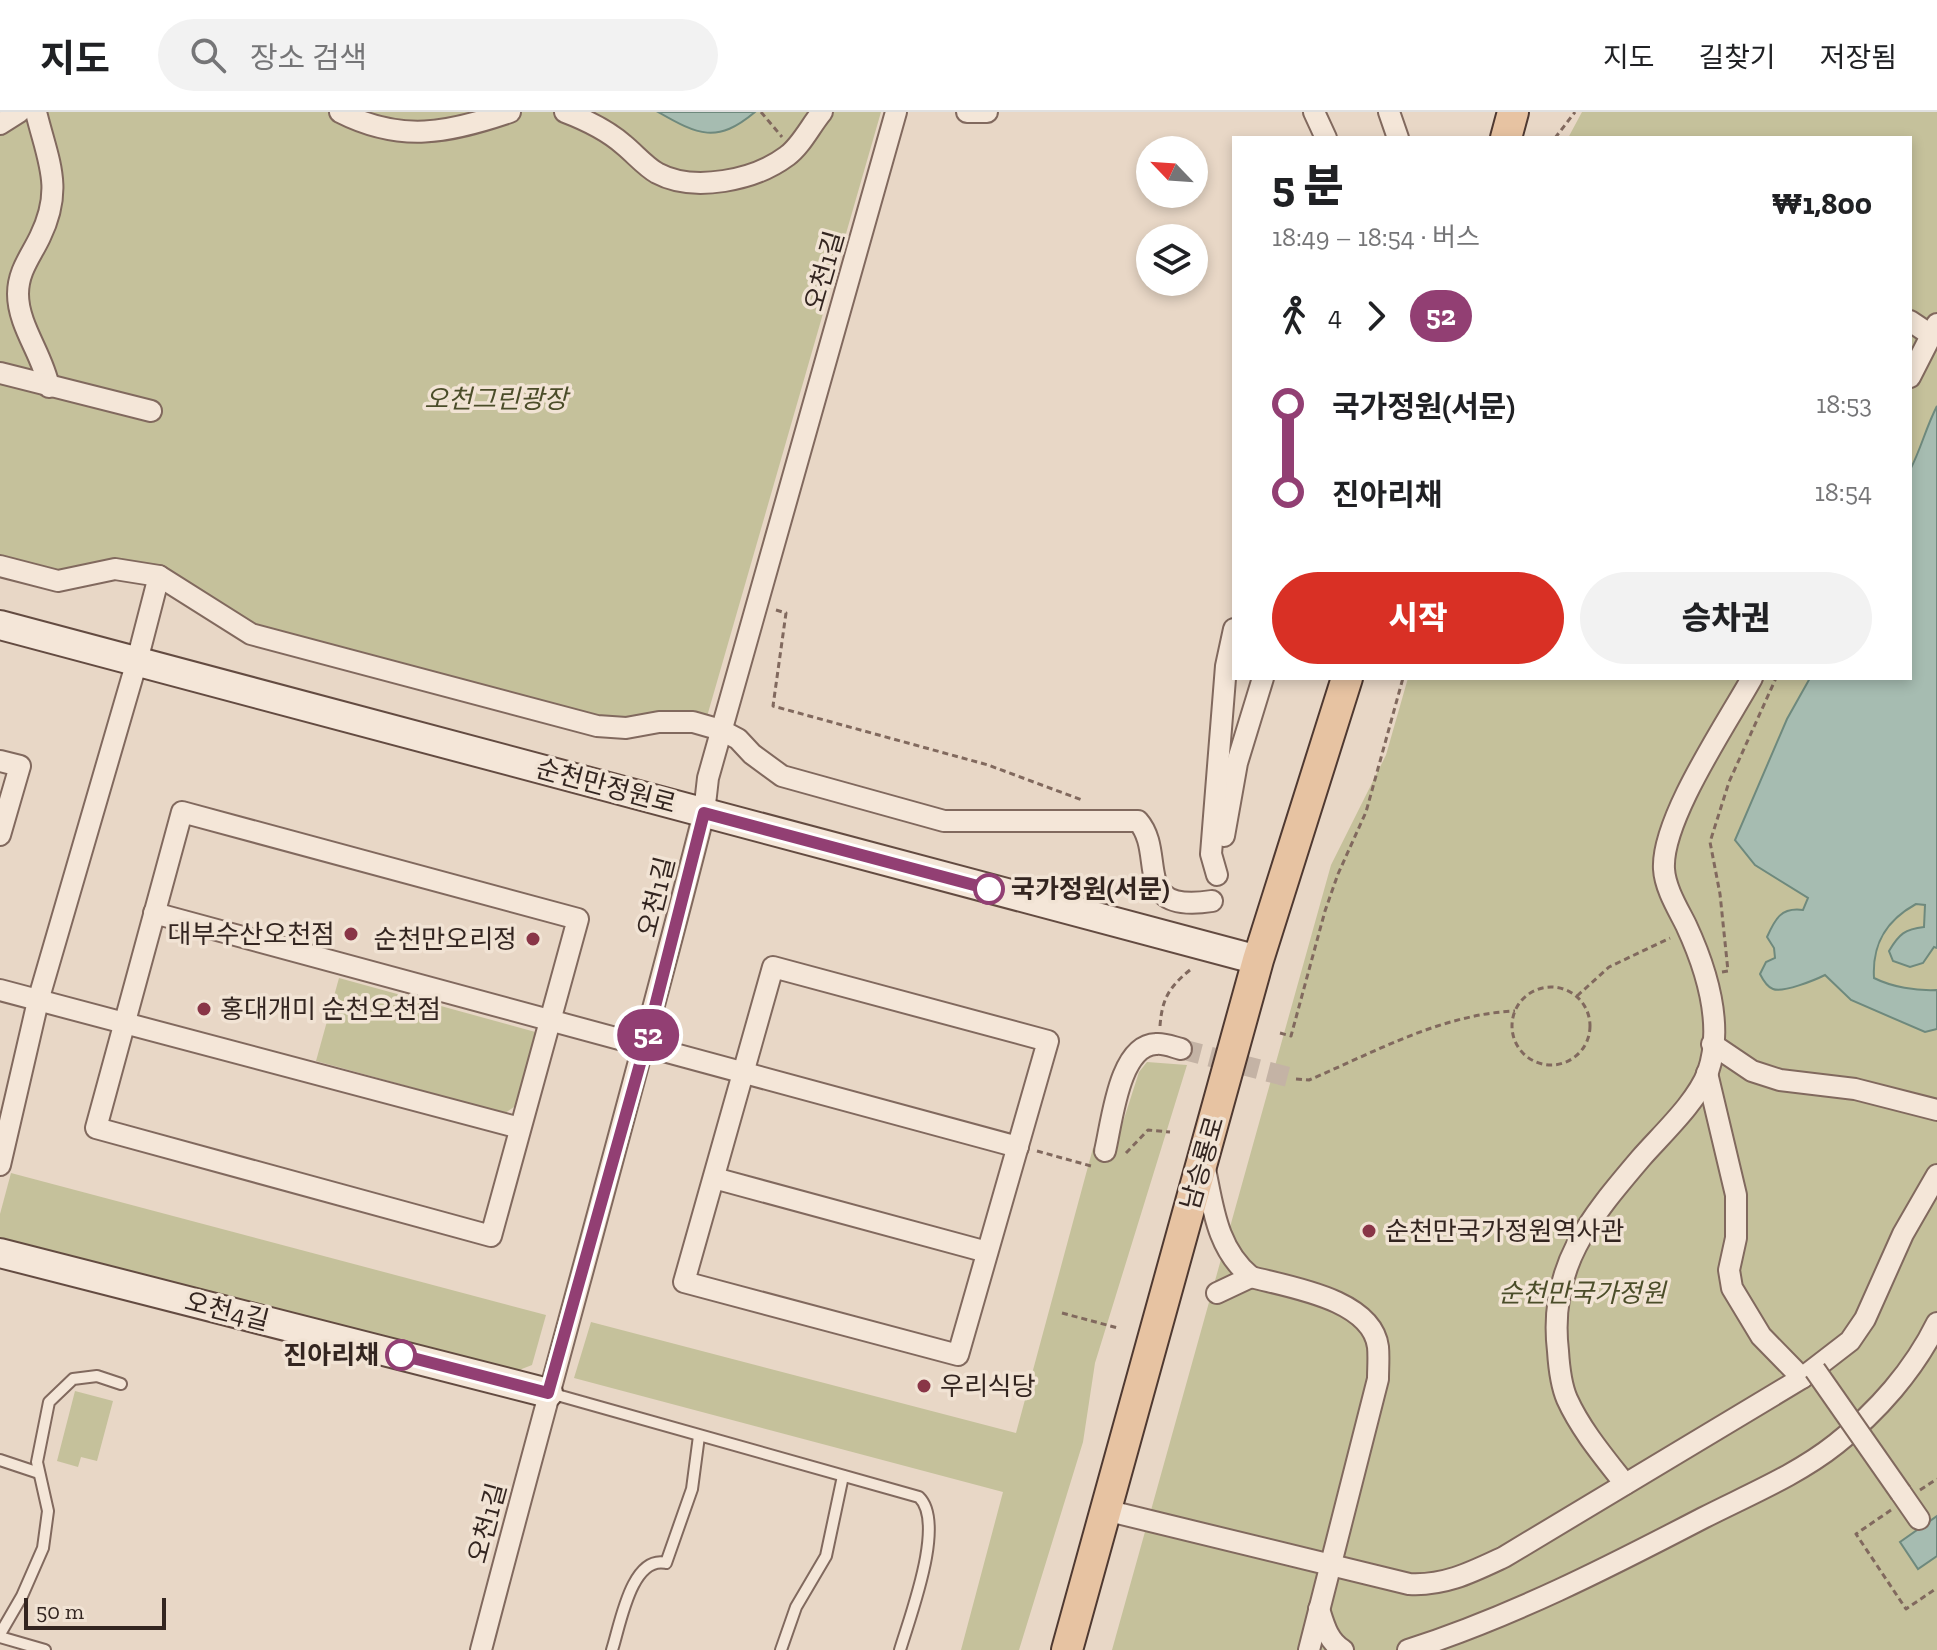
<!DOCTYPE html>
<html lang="ko">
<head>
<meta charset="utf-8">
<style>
  :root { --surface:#fff; --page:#f2f2f2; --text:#202124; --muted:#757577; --line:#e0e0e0; --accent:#d93025 }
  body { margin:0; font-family:"Zilla Slab","Noto Sans KR",serif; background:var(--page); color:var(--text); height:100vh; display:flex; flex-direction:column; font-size:30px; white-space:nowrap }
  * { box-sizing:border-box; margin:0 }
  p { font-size:26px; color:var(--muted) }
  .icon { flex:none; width:44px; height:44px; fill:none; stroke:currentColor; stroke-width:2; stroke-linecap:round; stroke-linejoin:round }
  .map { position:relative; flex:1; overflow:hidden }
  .side { position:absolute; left:1232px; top:24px; width:680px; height:544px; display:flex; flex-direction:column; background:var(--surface); border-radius:0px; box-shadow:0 4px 12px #0003 }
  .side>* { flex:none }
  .badge { padding:0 16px; border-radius:26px; font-size:28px; line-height:52px }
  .needle { width:52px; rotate:295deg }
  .tools { position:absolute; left:1136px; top:24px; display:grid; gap:16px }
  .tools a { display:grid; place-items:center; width:72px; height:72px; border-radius:50%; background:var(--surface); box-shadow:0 4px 12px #0003; font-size:40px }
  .scale { position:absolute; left:24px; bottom:20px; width:142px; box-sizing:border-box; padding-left:8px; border:4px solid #332520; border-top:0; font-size:22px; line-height:28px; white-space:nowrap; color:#332520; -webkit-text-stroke:6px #f1e3d4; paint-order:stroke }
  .map>.badge { position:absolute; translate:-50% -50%; box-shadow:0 0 0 4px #fff }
  .legs { display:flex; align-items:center; gap:12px; height:88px; padding:0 40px; font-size:26px }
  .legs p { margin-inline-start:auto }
  .headline { display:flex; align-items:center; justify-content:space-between; height:136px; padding:0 40px }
  h1 { font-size:44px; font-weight:800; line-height:60px }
  .action { display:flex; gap:16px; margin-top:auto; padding:16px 40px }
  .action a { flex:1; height:92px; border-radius:48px; background:var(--accent); color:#fff; font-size:32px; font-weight:800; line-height:92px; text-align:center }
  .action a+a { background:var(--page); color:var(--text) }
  ul { padding:0 40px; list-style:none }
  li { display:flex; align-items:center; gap:28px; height:88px; font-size:30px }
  li i { display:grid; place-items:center; width:12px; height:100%; margin:0 10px; background:currentColor }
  li i::after { content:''; width:20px; height:20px; margin:-10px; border:6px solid; border-radius:50%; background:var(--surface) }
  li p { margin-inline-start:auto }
  li:first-child i { background:linear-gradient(#0000 50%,currentColor 0) }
  li:last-child i { background:linear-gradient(currentColor 50%,#0000 0) }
  header { display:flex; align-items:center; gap:48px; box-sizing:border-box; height:112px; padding:0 40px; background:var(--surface); border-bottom:2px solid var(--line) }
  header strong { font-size:38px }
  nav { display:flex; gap:44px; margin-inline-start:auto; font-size:28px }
  .search { width:560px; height:72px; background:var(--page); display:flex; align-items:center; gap:20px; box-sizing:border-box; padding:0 28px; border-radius:44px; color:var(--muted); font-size:30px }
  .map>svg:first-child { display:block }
</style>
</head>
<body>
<header>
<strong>지도</strong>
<div class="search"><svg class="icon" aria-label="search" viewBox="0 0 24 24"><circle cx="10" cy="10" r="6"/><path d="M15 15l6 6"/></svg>장소 검색</div>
<nav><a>지도</a><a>길찾기</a><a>저장됨</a></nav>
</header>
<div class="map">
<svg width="1937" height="1538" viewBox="0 0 1937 1538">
  <rect width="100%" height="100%" fill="#e8d7c6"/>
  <g fill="#c5c19b">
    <path d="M 0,0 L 881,0 L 706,608 L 613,613 L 260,520 L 189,471 L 55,461 L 0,450 Z"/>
    <path d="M 1582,0 L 1937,0 L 1937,1538 L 1112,1538 L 1331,753 L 1386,643 L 1408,566 L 1910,566 L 1910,26 L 1568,26 Z"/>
    <path d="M 339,866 L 539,921 L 520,991 L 505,1001 L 316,949 Z"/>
    <path d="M 1147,950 L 1187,953 L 1095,1251 L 1083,1330 L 1019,1538 L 961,1538 L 1003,1380 L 574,1266 L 591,1210 L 1016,1321 L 1093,1036 L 1113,1041 L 1139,960 Z"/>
    <path d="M 11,1061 L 546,1203 L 532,1253 L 509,1262 L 0,1127 L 0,1102 Z"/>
    <path d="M 75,1279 L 113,1289 L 97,1349 L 81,1345 L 78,1355 L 57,1349 Z"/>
  </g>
  <g fill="#a6bcb1" stroke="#6e897d" stroke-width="2">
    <path d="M 658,0 L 755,0 C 717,32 698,23 658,0 Z"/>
    <path d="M 1937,294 L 1937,836 L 1934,835 L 1923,851 L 1910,855 L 1893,849 L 1889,839 C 1899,822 1905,817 1924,815 L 1925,793 L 1916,792 C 1885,809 1872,833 1874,866 C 1892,875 1916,879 1937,878 L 1937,917 L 1925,920 L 1851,888 L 1825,863 C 1815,868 1783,881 1773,877 C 1767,875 1763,868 1760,862 L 1766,850 L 1775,846 L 1774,836 L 1767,825 C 1775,807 1781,795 1803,798 L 1808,786 L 1755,753 L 1735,728 L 1787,607 L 1810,566 L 1910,566 L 1910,358 C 1921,337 1926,315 1937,294 Z"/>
    <path d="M 1937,1404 L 1937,1444 L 1918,1457 L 1900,1430 Z"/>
  </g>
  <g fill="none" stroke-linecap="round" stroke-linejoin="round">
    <path stroke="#c4b3a5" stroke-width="20" stroke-dasharray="20 10" stroke-linecap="butt" d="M 1181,937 L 1296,967"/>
    <defs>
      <g id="lane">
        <path d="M 550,1281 L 919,1385 C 946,1411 910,1504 900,1538"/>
        <path d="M 0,1348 L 39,1361"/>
        <path d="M 0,1522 L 22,1484 L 43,1436 L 48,1399 L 37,1350 L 49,1290 L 73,1267 L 97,1264 L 121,1272"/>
        <path d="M 0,1525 L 45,1538"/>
        <path d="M 612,1538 C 620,1514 631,1443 666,1451 L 692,1377 L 699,1324"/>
        <path d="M 781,1538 L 796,1495 L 826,1444 L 843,1364"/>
      </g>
      <g id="street">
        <path d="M 36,0 C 48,49 64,76 40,125 C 31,144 18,159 18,182 C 18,214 43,243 49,275"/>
        <path d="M 340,0 C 401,31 448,21 510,0"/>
        <path d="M 565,0 C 586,8 607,18 624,33 C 635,42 645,54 657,61 C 694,81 755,68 787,44 C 801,34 811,13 822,0"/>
        <path d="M 967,0 L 987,0"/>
        <path d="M 1314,0 L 1326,26"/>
        <path d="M 1389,0 L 1398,26"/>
        <path d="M 0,12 L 19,0"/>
        <path d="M 1910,209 L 1931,223"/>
        <path d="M 0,261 L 151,299"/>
        <path d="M 1910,265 L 1937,212"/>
        <path d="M 0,454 L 58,469 L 115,457 L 159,464 L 251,522 L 597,614 L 626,616 L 659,610 L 693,610 L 721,618 L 738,627 L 752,642 L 782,664 L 944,709 L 1138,709 C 1167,742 1129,802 1212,789"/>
        <path d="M 0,649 L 20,654 L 0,723"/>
        <path d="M 182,700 L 578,807 L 491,1124 L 96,1016 Z"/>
        <path d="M 1224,724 L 1237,651 L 1263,566"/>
        <path d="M 1217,763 L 1211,742 L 1226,554 L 1234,517"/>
        <path d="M 154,801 L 1018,1035"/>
        <path d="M 773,855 L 1048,929 L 958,1243 L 684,1170 Z"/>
        <path d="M 0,878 L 520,1016"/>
        <path d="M 1712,932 L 1752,959 L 1780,968 L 1855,977 L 1937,998"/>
        <path d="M 1707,961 L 1736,1083 L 1736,1126 L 1729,1158 L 1732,1176 L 1761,1224 L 1802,1266"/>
        <path d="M 1105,1039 C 1112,1010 1119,933 1156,932 C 1164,931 1173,935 1181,937"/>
        <path d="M 1204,1052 C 1213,1094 1216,1136 1251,1165 L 1217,1181"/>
        <path d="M 0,1053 L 38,889 L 137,549 L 159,464"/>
        <path d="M 714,1066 L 987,1140"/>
        <path d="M 1251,1165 C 1289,1175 1372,1187 1378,1235 C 1379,1245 1378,1257 1378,1267 L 1309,1538"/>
        <path d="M 1625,1372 C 1604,1345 1581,1318 1567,1287 C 1561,1273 1559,1255 1558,1239 C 1548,1155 1590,1106 1641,1046 C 1662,1022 1697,990 1708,960 C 1724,913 1706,856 1686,813 C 1678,797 1665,776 1664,757 C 1661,708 1727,611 1752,566"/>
        <path d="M 1901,1381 L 1919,1407"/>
        <path d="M 1105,1398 L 1409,1472 C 1445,1474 1472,1460 1504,1445 L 1802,1266 L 1850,1229 L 1865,1207 L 1903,1122 L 1937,1063"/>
        <path d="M 1319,1497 C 1324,1513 1328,1529 1343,1538"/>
        <path d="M 481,1538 C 554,1258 633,981 704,701 L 708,666 L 896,0"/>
        <path d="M 1408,1538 C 1511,1505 1607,1456 1703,1406 C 1748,1383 1797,1363 1836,1332 C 1877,1300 1914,1258 1937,1211"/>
      </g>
      <g id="secondary">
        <path d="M 0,513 L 1258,848"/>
        <path d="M 0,1141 L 548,1281"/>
      </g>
      <g id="primary">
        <path d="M 1506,26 L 1513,0"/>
        <path d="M 1067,1538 L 1258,848 L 1347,566"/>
      </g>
    </defs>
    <use href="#lane" stroke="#81695e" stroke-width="14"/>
    <use href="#street" stroke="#81695e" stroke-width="24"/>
    <use href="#secondary" stroke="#634b41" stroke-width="32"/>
    <use href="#primary" stroke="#4f3931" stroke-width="34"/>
    <g stroke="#81695e" stroke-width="3" stroke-dasharray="6 4" stroke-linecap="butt">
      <path d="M 761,0 L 782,25"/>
      <path d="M 1555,26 L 1575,0"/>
      <path d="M 776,498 L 786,501 L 773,594 L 988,653 L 1082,688"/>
      <path d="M 1722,860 L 1728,859 L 1720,782 L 1710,730 L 1729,670 L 1776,566"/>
      <circle cx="1551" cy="914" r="39"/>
      <path d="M 1577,884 L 1609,855 L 1670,826"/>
      <path d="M 1160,914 C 1162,887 1169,875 1190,858"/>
      <path d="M 1280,921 L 1291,924 L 1325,799 L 1338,762 L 1366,700 L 1403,566"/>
      <path d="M 1296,967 L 1309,968 C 1375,940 1442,902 1515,899"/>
      <path d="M 1037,1039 L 1091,1054"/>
      <path d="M 1126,1041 L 1148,1018 L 1170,1020"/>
      <path d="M 1062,1201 L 1118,1216"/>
      <path d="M 1920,1378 L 1937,1367"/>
      <path d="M 1891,1398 L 1856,1422 L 1906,1497 L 1937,1476"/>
    </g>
    <use href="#lane" stroke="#f4e6d8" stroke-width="10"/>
    <use href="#street" stroke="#f4e6d8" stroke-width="20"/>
    <use href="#secondary" stroke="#f4e6d8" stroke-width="28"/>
    <use href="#primary" stroke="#e7c3a2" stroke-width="30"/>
    <defs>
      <path id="street-bridge" d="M 1815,1258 L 1901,1381"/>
    </defs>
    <use href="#street-bridge" stroke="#81695e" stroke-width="24" stroke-linecap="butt"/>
    <use href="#street-bridge" stroke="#f4e6d8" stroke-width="20"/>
  </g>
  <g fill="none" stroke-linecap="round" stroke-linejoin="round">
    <defs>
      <path id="line-1" d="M 401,1243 L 548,1281 L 645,934 L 704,701 L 989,777"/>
    </defs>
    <use href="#line-1" stroke="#fff" stroke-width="18"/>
    <use href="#line-1" stroke="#923f73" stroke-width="12"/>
  </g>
  <g fill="#fff" stroke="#923f73" stroke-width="4">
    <circle cx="989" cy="777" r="14"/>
    <circle cx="401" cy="1243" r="14"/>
  </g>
  <g fill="#893547" stroke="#f1e3d4" stroke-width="3">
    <circle cx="351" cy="822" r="8"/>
    <circle cx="533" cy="827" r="8"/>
    <circle cx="204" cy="897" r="8"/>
    <circle cx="1369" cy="1119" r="8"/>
    <circle cx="924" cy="1274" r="8"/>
  </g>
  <g text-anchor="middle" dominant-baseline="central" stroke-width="7" stroke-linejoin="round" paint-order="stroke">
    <g font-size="26" fill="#332520" stroke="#f1e3d4">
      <text transform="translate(824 159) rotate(-74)">오천1길</text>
      <text transform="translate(606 674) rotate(15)">순천만정원로</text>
      <text transform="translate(656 785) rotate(-76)">오천1길</text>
      <text transform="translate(1202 1051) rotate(-74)">남승룡로</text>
      <text transform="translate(227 1199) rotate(14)">오천4길</text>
      <text transform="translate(487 1411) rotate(-75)">오천1길</text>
    </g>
    <g font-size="26" font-style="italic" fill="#4b4d29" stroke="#f1e3d4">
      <text x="496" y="287">오천그린광장</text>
      <text x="1582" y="1181">순천만국가정원</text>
    </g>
    <g font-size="26" font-weight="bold" fill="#332520" stroke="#f1e3d4" text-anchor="start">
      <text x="1011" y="777">국가정원(서문)</text>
      <text x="379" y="1243" text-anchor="end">진아리채</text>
    </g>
    <g font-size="26" fill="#332520" stroke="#f1e3d4" text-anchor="start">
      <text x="335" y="822" text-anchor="end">대부수산오천점</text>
      <text x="517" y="827" text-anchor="end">순천만오리정</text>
      <text x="220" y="897">홍대개미 순천오천점</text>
      <text x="1385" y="1119">순천만국가정원역사관</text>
      <text x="940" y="1274">우리식당</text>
    </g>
  </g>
</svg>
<div class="tools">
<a><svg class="needle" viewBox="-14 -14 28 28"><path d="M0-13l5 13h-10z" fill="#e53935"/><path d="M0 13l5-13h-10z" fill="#757577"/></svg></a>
<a><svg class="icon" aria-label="layers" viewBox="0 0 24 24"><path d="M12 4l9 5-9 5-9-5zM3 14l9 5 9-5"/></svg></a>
</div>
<div class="scale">50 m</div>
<b class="badge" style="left:648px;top:923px;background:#923f73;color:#fff">52</b>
<section class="side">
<div class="headline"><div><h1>5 분</h1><p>18:49 – 18:54 · 버스</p></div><b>₩1,800</b></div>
<div class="legs"><svg class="icon" aria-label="walk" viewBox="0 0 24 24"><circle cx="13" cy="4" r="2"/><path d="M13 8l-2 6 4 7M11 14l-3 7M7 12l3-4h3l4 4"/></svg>4<svg class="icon" aria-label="forward" viewBox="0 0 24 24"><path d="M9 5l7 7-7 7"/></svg><b class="badge" style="background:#923f73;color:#fff">52</b></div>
<ul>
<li><i style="color:#923f73"></i><b>국가정원(서문)</b><p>18:53</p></li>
<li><i style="color:#923f73"></i><b>진아리채</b><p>18:54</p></li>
</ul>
<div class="action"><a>시작</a><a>승차권</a></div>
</section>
</div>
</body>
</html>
